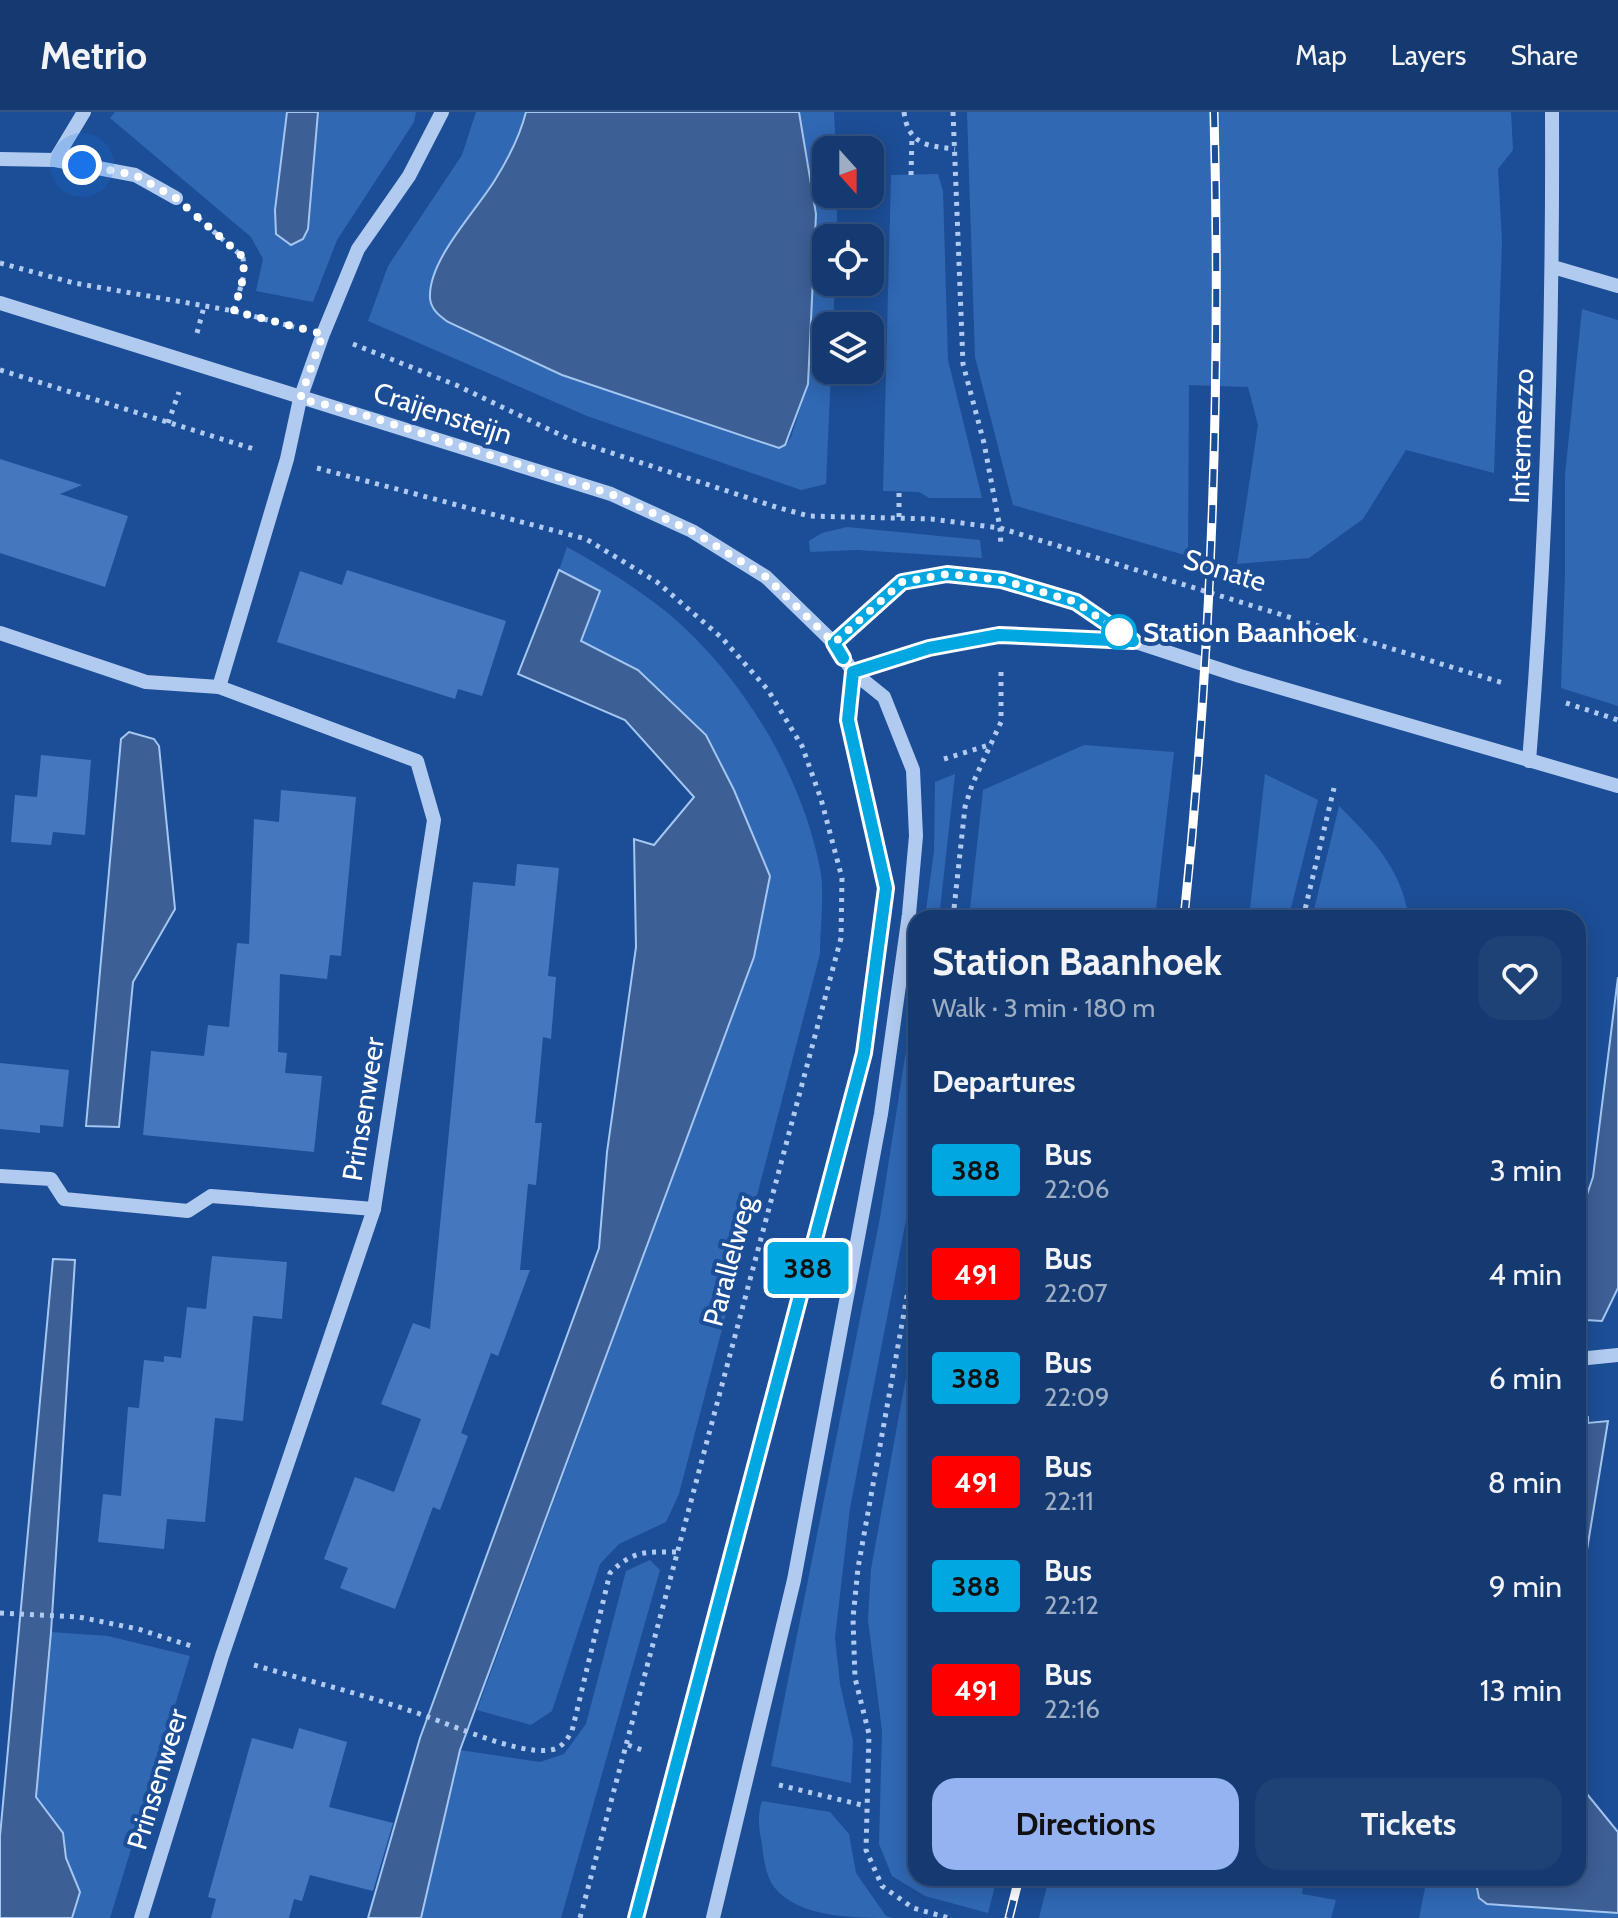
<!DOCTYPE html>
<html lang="en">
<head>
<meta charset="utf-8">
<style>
  :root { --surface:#153a71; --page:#1e4176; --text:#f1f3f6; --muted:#9dadc3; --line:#345484; --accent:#95b2f1 }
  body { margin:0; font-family:Cabin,sans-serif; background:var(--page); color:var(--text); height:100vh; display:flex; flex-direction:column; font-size:30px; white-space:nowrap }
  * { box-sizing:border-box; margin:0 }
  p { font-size:26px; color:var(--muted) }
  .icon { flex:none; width:44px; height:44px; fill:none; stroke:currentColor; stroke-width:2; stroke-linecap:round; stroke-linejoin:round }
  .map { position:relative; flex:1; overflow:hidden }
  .details { position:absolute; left:908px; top:798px; width:678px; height:976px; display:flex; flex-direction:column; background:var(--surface); border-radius:24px; box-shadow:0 4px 20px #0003,0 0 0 2px var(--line) }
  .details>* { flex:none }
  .badge { padding:0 16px; border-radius:6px; font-size:28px; line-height:52px }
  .needle { width:52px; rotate:159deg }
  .buttons { position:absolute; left:812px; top:24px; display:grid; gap:16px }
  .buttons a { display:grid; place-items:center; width:72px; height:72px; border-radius:16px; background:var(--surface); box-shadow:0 4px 20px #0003,0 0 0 2px var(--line); font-size:40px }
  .you { position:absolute; width:40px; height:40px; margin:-20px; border:6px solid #fff; border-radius:50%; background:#1a73e8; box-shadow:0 0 0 12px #1a73e833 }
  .map>.badge { position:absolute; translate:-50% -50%; box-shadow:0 0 0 4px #fff }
  h2 { padding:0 24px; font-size:30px; line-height:72px }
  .round { display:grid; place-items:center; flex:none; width:84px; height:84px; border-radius:24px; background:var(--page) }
  .headline { display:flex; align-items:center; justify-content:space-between; height:136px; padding:0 24px }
  h1 { font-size:38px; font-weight:800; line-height:60px }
  .button { display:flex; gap:16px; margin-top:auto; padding:16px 24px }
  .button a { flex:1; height:92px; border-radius:24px; background:var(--accent); color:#111; font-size:32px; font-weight:800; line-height:92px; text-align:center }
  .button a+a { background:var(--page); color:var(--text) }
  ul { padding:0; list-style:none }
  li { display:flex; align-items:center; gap:24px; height:104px; padding:0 24px }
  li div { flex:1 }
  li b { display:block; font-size:30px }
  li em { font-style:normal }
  li .badge { min-width:88px; font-weight:700; text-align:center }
  header { display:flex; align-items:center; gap:48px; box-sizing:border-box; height:112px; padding:0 40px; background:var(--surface); border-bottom:2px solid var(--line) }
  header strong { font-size:38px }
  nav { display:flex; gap:44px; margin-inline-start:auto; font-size:28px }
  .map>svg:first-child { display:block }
</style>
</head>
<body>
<header>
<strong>Metrio</strong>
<nav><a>Map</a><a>Layers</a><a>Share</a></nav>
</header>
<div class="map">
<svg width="1618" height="1806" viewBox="0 0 1618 1806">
  <rect width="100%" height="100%" fill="#1c4e97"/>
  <g fill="#3068b4">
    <path d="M 115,0 L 416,0 L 414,10 L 337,128 L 313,190 L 256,179 L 263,147 L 251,125 L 110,6 Z"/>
    <path d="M 476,0 L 526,0 C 519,24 508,47 495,68 C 476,99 428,148 430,186 C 431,198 440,204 448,210 L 562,263 L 779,336 L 785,333 L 791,325 L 808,272 L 816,102 L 799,0 L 834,0 L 836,38 L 826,38 L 826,82 L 837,82 L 837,126 L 826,126 L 826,170 L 835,170 L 833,214 L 826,214 L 826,258 L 831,258 L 826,372 L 801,378 L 587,304 L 368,209 L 388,154 L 462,43 Z"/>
    <path d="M 967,0 L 1511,0 L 1513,38 L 1498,57 L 1502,129 L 1494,361 L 1406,338 L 1363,407 L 1309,446 L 1237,452 L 1258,313 L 1248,275 L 1189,273 L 1188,444 L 1013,393 L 975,245 Z"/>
    <path d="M 938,62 L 943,79 L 948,248 L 982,386 L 929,386 L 919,380 L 883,379 L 891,63 Z"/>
    <path d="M 1582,197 L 1618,208 L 1618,594 L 1561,576 L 1565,462 L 1565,363 Z"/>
    <path d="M 847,415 L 980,428 L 982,446 L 857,438 L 810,440 L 809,429 L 822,421 Z"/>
    <path d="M 567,435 C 603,455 637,476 669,502 C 743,565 801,661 820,756 C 825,781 820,816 820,842 L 679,1382 L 666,1410 L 619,1432 L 600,1452 L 552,1599 L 531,1613 L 477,1598 L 754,845 L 770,764 L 638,558 L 580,529 L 600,479 L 559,458 Z"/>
    <path d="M 1084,633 L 1174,640 L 1155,806 L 969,806 L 983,678 Z"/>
    <path d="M 955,662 L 939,806 L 925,806 L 934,739 L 935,670 Z"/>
    <path d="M 1265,662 L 1318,688 L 1290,800 L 1272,796 L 1269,806 L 1249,806 Z"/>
    <path d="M 1339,694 C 1374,729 1400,755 1409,806 L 1312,806 Z"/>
    <path d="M 916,874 L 916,1016 L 906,1108 L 850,1396 L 835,1526 L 840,1572 L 853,1629 L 851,1671 L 771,1654 L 880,1106 Z"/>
    <path d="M 916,1210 L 916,1766 L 997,1766 L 988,1801 L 925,1784 L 892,1764 L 879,1732 L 882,1619 L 868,1508 L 871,1457 Z"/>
    <path d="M 650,1448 L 660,1458 L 561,1806 L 421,1806 L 460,1638 L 540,1650 L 564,1642 L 586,1612 L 626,1459 Z"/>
    <path d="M 51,1520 L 108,1524 L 190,1544 L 110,1806 L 72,1806 L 80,1780 L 66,1746 L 63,1721 L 36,1686 Z"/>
    <path d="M 762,1689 L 830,1700 L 849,1722 L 856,1761 L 886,1804 L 892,1806 C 856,1806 798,1806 774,1775 C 766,1764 763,1745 762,1732 C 759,1717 757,1704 762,1689 Z"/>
    <path d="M 1049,1766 L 1304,1766 L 1302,1782 L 1336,1788 L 1331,1806 L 1039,1806 Z"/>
    <path d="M 1427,1766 L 1475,1766 L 1479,1786 L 1487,1792 L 1618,1801 L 1618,1806 L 1419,1806 Z"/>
  </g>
  <g fill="#3c5f95" stroke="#a4c6f1" stroke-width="2">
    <path d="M 287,0 L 318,0 L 308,117 L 303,127 L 291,133 L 276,122 L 275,98 Z"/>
    <path d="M 526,0 L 799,0 L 816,102 L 808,272 L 785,333 L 779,336 L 562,263 L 448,210 C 440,204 431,198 430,186 C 428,148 476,99 495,68 C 508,47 520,24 526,0 Z"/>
    <path d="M 559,458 L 600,479 L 581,529 L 638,558 L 706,623 L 734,678 L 770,764 L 754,845 L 460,1638 L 421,1806 L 368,1806 L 420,1626 L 599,1136 L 607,1040 L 636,835 L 634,727 L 654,733 L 694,685 L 625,608 L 518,562 Z"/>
    <path d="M 129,620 L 154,627 L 159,634 L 175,797 L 133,870 L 119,1015 L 86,1014 L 121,627 Z"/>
    <path d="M 1618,865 L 1618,1176 L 1602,1209 L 1586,1208 L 1586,1199 L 1580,1197 L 1578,1192 L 1578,1109 L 1593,1065 Z"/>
    <path d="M 53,1147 L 75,1148 L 51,1520 L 36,1685 L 63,1721 L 66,1746 L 80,1780 L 72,1806 L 0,1806 L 0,1724 Z"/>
    <path d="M 1578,1303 L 1588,1305 L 1588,1311 L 1608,1309 L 1578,1493 Z"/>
    <path d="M 1578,1671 L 1618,1720 L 1618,1801 L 1487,1792 L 1479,1786 L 1475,1766 L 1578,1766 Z"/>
  </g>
  <g fill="#4577be">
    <path d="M 0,347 L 82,373 L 60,382 L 128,404 L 105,475 L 0,441 Z"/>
    <path d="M 347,458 L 506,509 L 482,584 L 458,577 L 455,587 L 277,530 L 300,459 L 342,473 Z"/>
    <path d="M 41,643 L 91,648 L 85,723 L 53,720 L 51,733 L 11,730 L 15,683 L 37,685 Z"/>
    <path d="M 281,678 L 356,685 L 341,844 L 330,843 L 327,867 L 280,862 L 278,940 L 287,941 L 285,961 L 322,964 L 314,1040 L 143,1023 L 151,939 L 204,944 L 208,913 L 229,915 L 237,831 L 249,832 L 254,707 L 279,710 Z"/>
    <path d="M 517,752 L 559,756 L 548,864 L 556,865 L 551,927 L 543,925 L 535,1011 L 542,1011 L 536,1073 L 528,1072 L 520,1158 L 530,1158 L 498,1244 L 491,1241 L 461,1321 L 468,1324 L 440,1398 L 433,1395 L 395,1497 L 340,1476 L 348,1456 L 324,1447 L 355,1365 L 394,1380 L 421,1307 L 381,1292 L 413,1211 L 430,1217 L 473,770 L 515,774 Z"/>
    <path d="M 0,951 L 69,958 L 63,1015 L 40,1013 L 40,1021 L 0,1017 Z"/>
    <path d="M 212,1144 L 287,1150 L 282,1207 L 253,1204 L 243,1309 L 215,1306 L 205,1410 L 167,1407 L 164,1437 L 98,1430 L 103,1382 L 121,1384 L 128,1295 L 139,1296 L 144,1248 L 164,1250 L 164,1244 L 181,1246 L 187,1195 L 206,1197 Z"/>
    <path d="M 299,1616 L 347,1630 L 329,1695 L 393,1711 L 373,1779 L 310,1763 L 302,1789 L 294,1787 L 289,1806 L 211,1806 L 216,1787 L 208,1785 L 252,1626 L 293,1637 Z"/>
  </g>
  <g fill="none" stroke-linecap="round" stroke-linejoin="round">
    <g stroke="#b1cbf0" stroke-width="5" stroke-dasharray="4 6" stroke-linecap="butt">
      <path d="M 904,0 C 908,33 928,34 955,37"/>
      <path d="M 953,0 L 963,252 L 984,331 L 1000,416 L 1001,435"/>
      <path d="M 911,63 L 912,23"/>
      <path d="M 198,106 L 243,145 L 244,163 L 234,199"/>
      <path d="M 0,151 L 74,171 L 234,199 L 294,215"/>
      <path d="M 197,221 L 204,195"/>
      <path d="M 353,232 L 456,273 L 569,327 L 776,395 L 809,404 L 931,407 L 1000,416 L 1503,571"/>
      <path d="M 0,258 L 257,338"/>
      <path d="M 168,311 L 179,280"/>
      <path d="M 317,356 L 586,427 L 657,470 L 722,526 L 768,578 L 802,634 L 821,687 L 842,766 L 841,826 L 580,1806"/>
      <path d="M 899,405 L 899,380"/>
      <path d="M 1566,591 L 1618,608"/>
      <path d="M 944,647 L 992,632"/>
      <path d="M 953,806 L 965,695 L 972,673 L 1001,610 L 1001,556"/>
      <path d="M 1303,806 L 1334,676"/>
      <path d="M 916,1134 L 858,1456 L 853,1506 L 855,1566 L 869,1622 L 866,1738 L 882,1774 L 913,1796 L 949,1806"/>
      <path d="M 0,1501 L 79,1505 L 138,1517 L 191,1534"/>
      <path d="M 254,1553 C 305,1568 358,1581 408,1598 C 444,1609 515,1643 550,1638 C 561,1637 567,1628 572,1619 L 610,1461 C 634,1437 648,1440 679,1440"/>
      <path d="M 628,1633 L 645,1639"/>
      <path d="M 779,1673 L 866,1694"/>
    </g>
    <g stroke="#b1cbf0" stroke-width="14">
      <path d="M 84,0 L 55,48 L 135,63 L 176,86"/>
      <path d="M 0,47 L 55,48"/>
      <path d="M 1553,155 L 1618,174"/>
      <path d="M 0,191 L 611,382 L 692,419 L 766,465 L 834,531 L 853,560 L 884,585 L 913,658 L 916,724 L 909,802 L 881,1002 L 794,1468 L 713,1806"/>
      <path d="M 0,521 L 146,570 L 219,575 L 417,649 L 434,708 L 374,1097 L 222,1544 L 141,1806"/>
      <path d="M 834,531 L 902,470 L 947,462 L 1002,468 L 1076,490 L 1133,529"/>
      <path d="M 853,560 L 929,536 L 999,523 L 1133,529 L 1240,564 L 1618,674"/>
      <path d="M 219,575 L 287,347 L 300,287 L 323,222 L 358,137 L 409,64 L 442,0"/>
      <path d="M 1529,649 C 1547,433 1553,216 1552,0"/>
      <path d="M 0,1064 L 51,1067 L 64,1087 L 188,1099 L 211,1084 L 374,1097"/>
      <path d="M 1578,1247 L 1618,1243"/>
      <path d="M 636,1806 L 864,941 L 886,776 L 848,608 L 853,560"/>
    </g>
    <defs>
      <g id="rail">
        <path d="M 1184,806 C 1212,539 1221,268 1214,0"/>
        <path d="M 1009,1806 L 1019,1766"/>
      </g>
    </defs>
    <use href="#rail" stroke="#fff" stroke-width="9"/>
    <use href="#rail" stroke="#1c4e97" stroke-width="6" stroke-dasharray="18" stroke-linecap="butt"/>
  </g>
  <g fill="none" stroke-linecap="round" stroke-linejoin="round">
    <defs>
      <path id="line" d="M 636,1806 L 864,941 L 886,776 L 848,608 L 853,560 L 929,536 L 999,523 L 1133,529 L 1076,490 L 1002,468 L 947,462 L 902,470 L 834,531 L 843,546"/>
    </defs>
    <use href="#line" stroke="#fff" stroke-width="18"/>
    <use href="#line" stroke="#00a7e1" stroke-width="12"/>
    <path stroke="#fff" stroke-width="8" stroke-dasharray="0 14.4" d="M 82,53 L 135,63 L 176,86 L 243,145 L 244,163 L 234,199 L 323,222 L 300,287 L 349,298 L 611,382 L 692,419 L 766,465 L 834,531 L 902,470 L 947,462 L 1002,468 L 1076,490 L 1119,520"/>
  </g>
  <circle fill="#fff" stroke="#00a7e1" stroke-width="4" cx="1119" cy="520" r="16"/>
  <g text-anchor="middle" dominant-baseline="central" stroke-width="8" stroke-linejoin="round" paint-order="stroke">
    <g font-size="28" fill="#fff" stroke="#1c4e97">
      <text transform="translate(443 301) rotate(18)">Craijensteijn</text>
      <text transform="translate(1521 324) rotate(-88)">Intermezzo</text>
      <text transform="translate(1225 458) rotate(17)">Sonate</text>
      <text transform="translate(363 997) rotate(-81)">Prinsenweer</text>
      <text transform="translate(729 1149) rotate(-75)">Parallelweg</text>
      <text transform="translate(157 1667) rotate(-73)">Prinsenweer</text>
    </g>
    <g font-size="28" font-weight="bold" fill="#fff" stroke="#1c4e97" text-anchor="start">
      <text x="1143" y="520">Station Baanhoek</text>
    </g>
  </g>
</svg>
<div class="buttons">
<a><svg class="needle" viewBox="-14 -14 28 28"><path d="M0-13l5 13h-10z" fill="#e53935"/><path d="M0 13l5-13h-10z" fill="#9dadc3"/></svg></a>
<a><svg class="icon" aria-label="locate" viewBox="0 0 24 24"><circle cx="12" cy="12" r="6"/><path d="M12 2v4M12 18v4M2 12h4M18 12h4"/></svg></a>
<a><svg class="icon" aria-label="layers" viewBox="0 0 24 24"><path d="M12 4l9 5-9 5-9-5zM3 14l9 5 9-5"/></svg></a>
</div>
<div class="you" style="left:82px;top:53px"></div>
<b class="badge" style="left:808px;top:1156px;background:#00a7e1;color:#111">388</b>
<section class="details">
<div class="headline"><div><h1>Station Baanhoek</h1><p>Walk · 3 min · 180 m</p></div><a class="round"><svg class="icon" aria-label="heart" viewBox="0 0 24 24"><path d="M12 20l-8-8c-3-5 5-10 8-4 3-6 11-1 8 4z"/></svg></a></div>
<h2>Departures</h2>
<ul>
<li><span class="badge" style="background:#00a7e1;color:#111">388</span><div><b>Bus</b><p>22:06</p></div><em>3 min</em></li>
<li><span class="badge" style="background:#f00;color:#fff">491</span><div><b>Bus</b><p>22:07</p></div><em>4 min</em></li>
<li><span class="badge" style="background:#00a7e1;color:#111">388</span><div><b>Bus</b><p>22:09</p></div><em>6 min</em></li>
<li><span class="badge" style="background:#f00;color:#fff">491</span><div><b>Bus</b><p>22:11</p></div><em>8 min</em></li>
<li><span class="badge" style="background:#00a7e1;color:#111">388</span><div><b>Bus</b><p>22:12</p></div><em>9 min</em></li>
<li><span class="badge" style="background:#f00;color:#fff">491</span><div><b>Bus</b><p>22:16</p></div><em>13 min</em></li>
</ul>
<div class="button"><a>Directions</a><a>Tickets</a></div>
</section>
</div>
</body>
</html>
